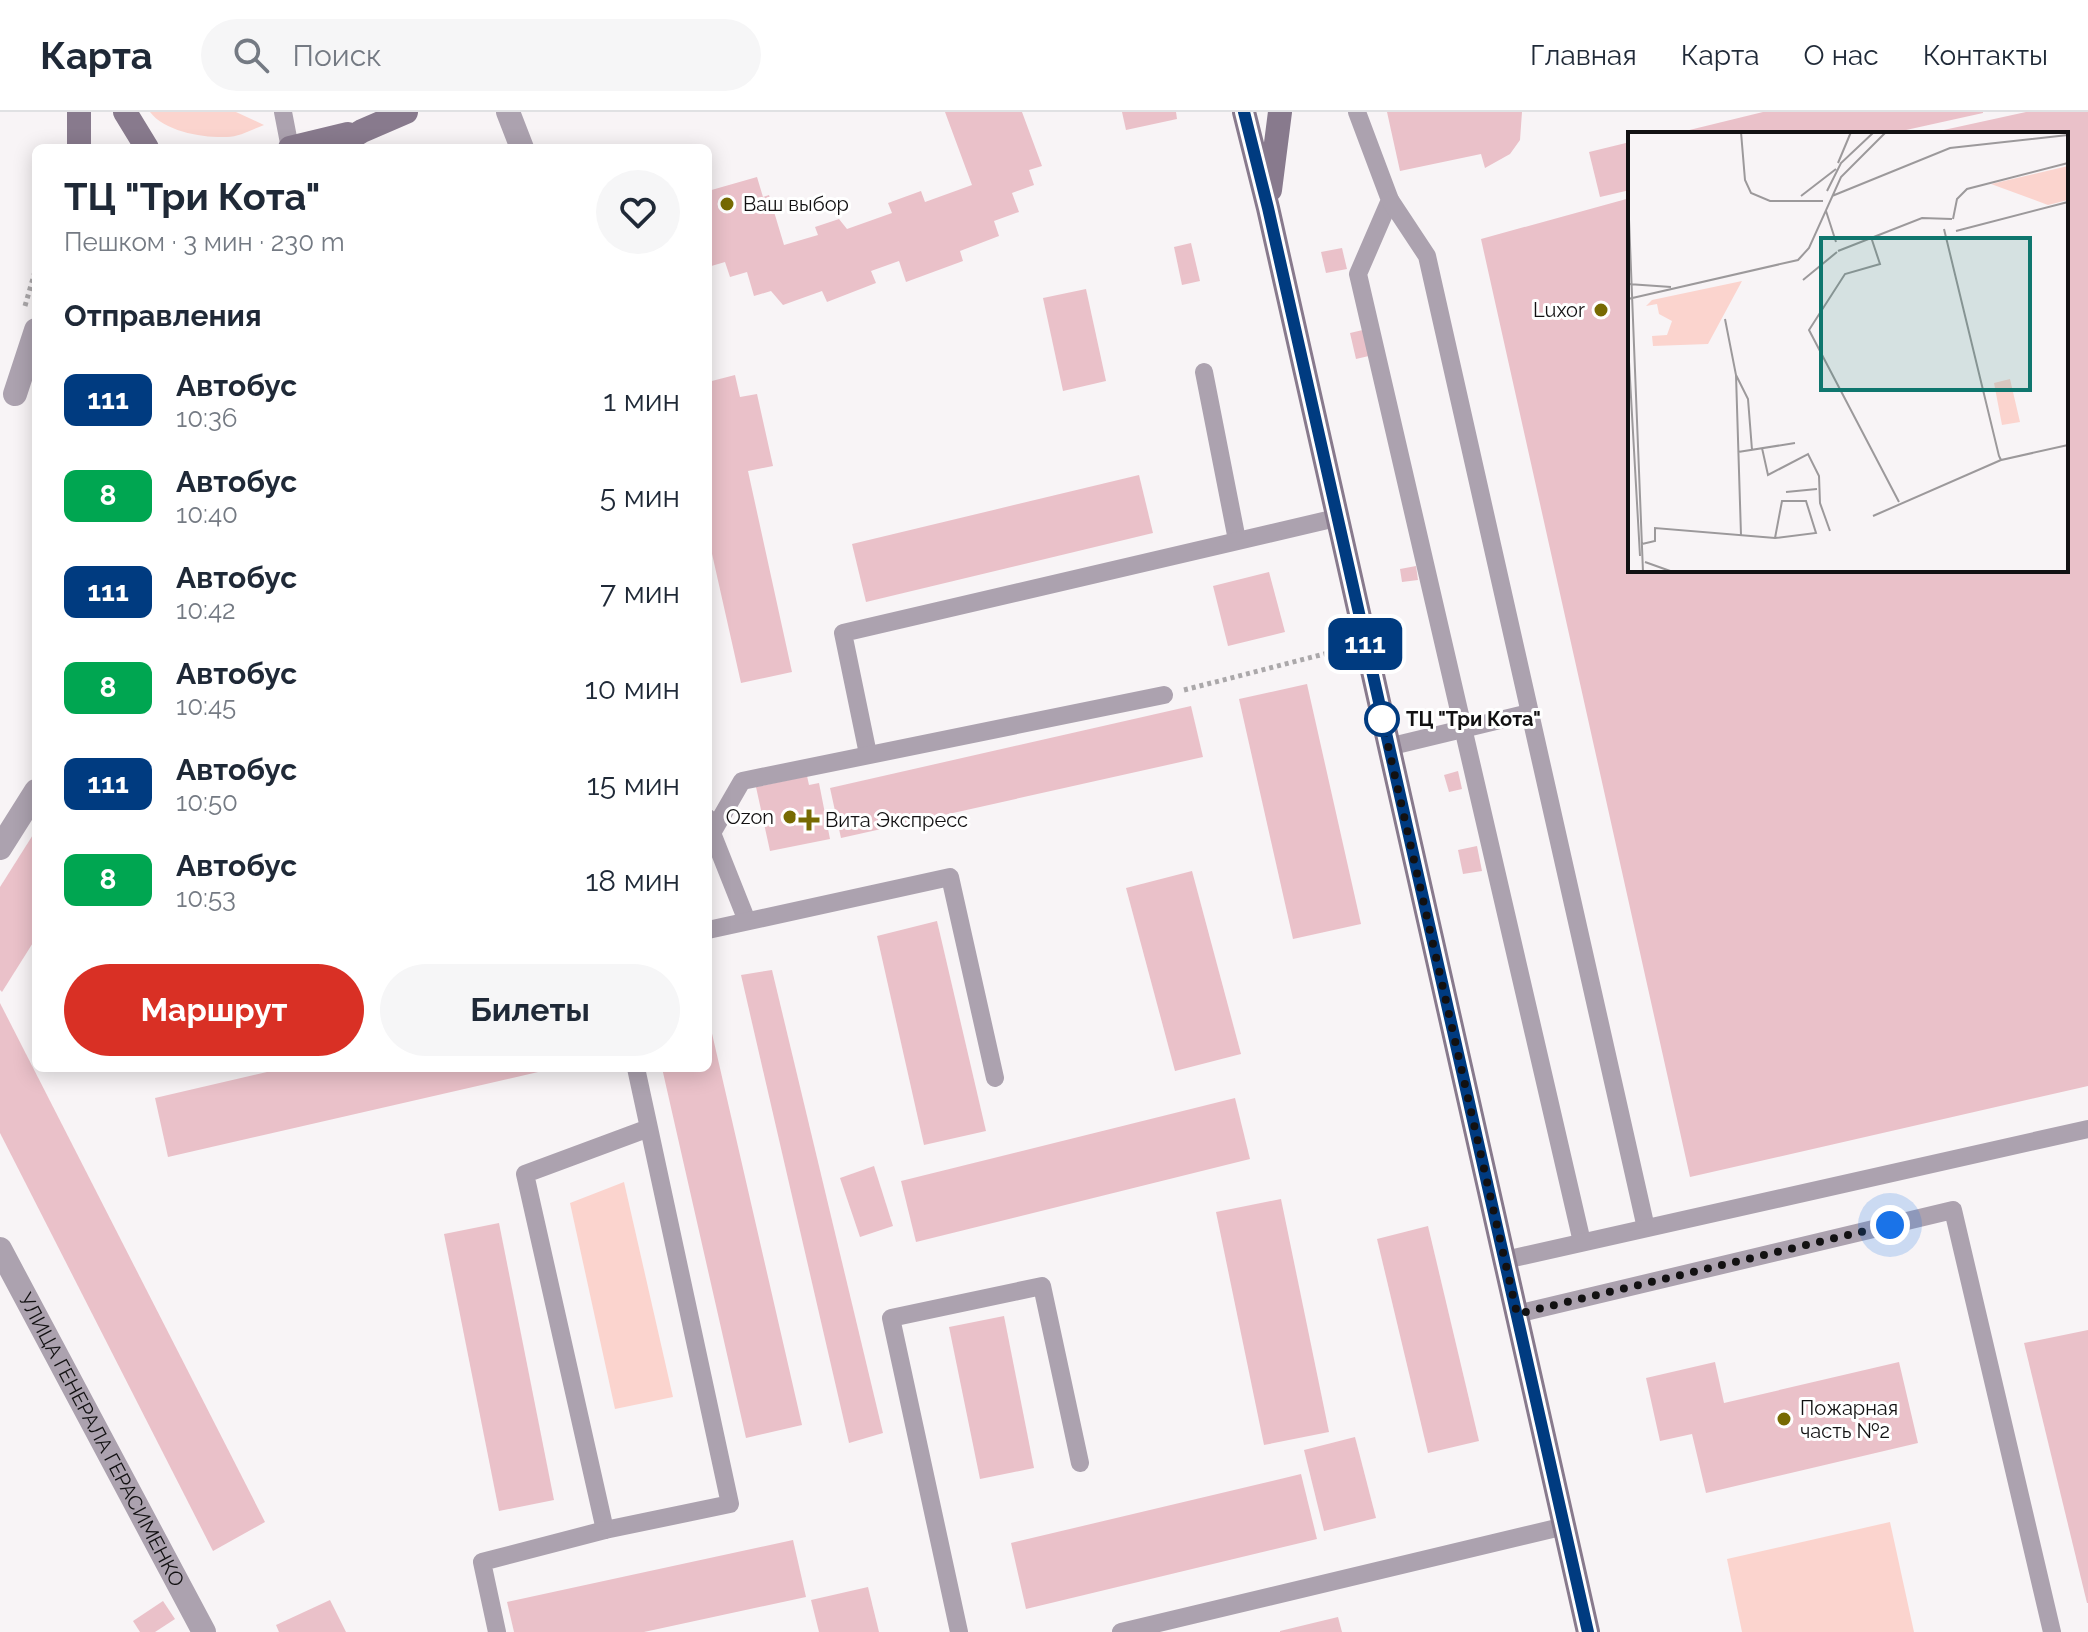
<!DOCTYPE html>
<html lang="ru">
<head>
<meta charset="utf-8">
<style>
  :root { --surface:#fff; --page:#f6f6f7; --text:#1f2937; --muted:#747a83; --line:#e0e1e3; --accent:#d93025 }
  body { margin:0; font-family:Raleway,sans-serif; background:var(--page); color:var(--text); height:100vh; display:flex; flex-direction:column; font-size:30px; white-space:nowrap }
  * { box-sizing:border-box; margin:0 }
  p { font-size:26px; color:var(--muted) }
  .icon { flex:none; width:44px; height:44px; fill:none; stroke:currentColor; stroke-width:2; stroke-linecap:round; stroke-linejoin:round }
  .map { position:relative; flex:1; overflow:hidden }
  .sheet { position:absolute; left:32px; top:32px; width:680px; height:928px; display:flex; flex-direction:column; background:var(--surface); border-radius:12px; box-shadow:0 4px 20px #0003 }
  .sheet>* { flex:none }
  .badge { padding:0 16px; border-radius:12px; font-size:28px; line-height:52px }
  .you { position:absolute; width:40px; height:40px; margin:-20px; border:6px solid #fff; border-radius:50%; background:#1a73e8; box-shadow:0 0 0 12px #1a73e833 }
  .map>.badge { position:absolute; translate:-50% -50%; box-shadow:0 0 0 4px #fff }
  h2 { padding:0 32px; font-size:30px; line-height:72px }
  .round { display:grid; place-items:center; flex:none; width:84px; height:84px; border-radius:42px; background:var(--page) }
  .head { display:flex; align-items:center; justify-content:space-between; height:136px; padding:0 32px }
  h1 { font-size:38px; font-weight:700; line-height:60px }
  .button { display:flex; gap:16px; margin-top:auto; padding:16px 32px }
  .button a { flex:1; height:92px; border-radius:48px; background:var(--accent); color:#fff; font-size:32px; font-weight:700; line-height:92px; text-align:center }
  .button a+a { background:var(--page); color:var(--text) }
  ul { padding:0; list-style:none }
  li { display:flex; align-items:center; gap:24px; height:96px; padding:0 32px }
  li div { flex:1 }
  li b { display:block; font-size:30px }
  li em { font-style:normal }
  li .badge { min-width:88px; font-weight:700; text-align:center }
  header { display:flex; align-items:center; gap:48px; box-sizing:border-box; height:112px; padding:0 40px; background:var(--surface); border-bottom:2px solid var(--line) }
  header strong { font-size:38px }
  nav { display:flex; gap:44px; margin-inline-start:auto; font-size:28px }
  .search { width:560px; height:72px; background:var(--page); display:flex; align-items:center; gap:20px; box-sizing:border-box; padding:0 28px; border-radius:44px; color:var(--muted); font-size:30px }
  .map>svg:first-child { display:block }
</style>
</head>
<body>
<header>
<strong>Карта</strong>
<div class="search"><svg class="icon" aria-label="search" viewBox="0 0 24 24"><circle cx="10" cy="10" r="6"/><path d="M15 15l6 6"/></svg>Поиск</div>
<nav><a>Главная</a><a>Карта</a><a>О нас</a><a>Контакты</a></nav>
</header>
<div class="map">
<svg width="2088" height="1520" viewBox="0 0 2088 1520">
  <rect width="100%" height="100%" fill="#f8f4f6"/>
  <g fill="#fbd4ce">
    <path d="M 150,0 L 236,0 L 264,13 C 253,17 239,25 227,25 C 204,26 165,20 150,0 Z"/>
    <path d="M 624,1070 L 673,1285 L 615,1297 L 570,1091 Z"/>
    <path d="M 1890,1410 L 1914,1520 L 1742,1520 L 1727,1447 Z"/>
  </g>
  <g fill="#eac1c9">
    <path d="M 945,0 L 1022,0 L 1042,54 L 1029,58 L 1034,73 L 1012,81 L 1019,100 L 994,109 L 999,124 L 960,139 L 963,149 L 906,170 L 899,149 L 871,159 L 876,171 L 827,190 L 822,179 L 783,193 L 771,179 L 754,184 L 747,160 L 730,165 L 725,150 L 708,155 L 708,79 L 757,65 L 763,85 L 769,83 L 784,133 L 818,123 L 815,115 L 839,107 L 847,117 L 892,101 L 888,91 L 921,79 L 925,90 L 972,73 Z"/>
    <path d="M 1122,0 L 1176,0 L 1177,7 L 1126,18 Z"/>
    <path d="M 1387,0 L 1522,0 L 1520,28 L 1510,42 L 1485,56 L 1481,42 L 1400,59 Z"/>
    <path d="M 1763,0 L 1983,0 L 1983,1 L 1888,22 L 1673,22 Z"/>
    <path d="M 2026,0 L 2088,0 L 2088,974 L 1690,1065 L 1481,127 L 1630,86 L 1630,458 L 2066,458 L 2066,22 L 1930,21 Z"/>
    <path d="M 1630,30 L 1630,78 L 1600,85 L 1589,40 Z"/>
    <path d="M 1191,131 L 1200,169 L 1182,173 L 1174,135 Z"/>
    <path d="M 1342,136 L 1347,157 L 1326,161 L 1321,140 Z"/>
    <path d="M 1086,177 L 1106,269 L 1063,279 L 1043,186 Z"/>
    <path d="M 1367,217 L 1373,243 L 1356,247 L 1350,221 Z"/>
    <path d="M 735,263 L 740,285 L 757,282 L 773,354 L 748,359 L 792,560 L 741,571 L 708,424 L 708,270 Z"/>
    <path d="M 1139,363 L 1153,421 L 866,490 L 852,432 Z"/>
    <path d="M 1416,454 L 1418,468 L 1402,470 L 1400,457 Z"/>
    <path d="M 1269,460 L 1285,520 L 1228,534 L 1213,474 Z"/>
    <path d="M 1307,572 L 1361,812 L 1293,827 L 1239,587 Z"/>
    <path d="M 1191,594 L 1203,645 L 841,726 L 830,676 Z"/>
    <path d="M 1458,659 L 1462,677 L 1449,680 L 1444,663 Z"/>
    <path d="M 807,664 L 809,673 L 819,671 L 830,727 L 770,739 L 756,675 Z"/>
    <path d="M 36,718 L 36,826 L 2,880 L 0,878 L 0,775 Z"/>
    <path d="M 1477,734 L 1482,759 L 1463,762 L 1458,738 Z"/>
    <path d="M 1192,759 L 1241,942 L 1175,959 L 1126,776 Z"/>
    <path d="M 937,809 L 986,1019 L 924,1033 L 877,824 Z"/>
    <path d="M 772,858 L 883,1321 L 849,1331 L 741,863 Z"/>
    <path d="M 0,891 L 265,1410 L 213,1439 L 0,1021 Z"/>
    <path d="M 708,904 L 802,1313 L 746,1326 L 662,956 L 708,956 Z"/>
    <path d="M 284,956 L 551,956 L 551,957 L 168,1045 L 155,986 Z"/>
    <path d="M 1235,986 L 1250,1047 L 916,1130 L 901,1069 Z"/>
    <path d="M 874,1054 L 893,1114 L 860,1125 L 840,1066 Z"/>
    <path d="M 1281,1087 L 1329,1320 L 1264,1333 L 1216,1100 Z"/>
    <path d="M 499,1111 L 554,1388 L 499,1399 L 444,1122 Z"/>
    <path d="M 1428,1114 L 1479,1329 L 1428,1341 L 1377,1127 Z"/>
    <path d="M 1004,1204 L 1034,1356 L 980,1367 L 949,1215 Z"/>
    <path d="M 2088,1218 L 2088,1491 L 2087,1491 L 2024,1231 Z"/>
    <path d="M 1715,1250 L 1724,1291 L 1899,1250 L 1918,1331 L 1706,1381 L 1692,1322 L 1660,1329 L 1646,1266 Z"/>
    <path d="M 1355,1325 L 1376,1406 L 1324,1419 L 1304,1338 Z"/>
    <path d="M 1301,1362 L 1317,1427 L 1026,1497 L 1011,1431 Z"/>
    <path d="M 793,1428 L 806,1485 L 644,1520 L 514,1520 L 507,1490 Z"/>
    <path d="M 868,1475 L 879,1520 L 819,1520 L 811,1488 Z"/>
    <path d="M 330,1488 L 346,1520 L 279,1520 L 276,1513 Z"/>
    <path d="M 163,1489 L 175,1507 L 155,1520 L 140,1520 L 133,1509 Z"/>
    <path d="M 1338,1505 L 1342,1520 L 1280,1520 L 1280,1519 Z"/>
  </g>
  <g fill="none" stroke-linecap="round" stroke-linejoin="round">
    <g stroke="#aba8aa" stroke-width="5" stroke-dasharray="4 4" stroke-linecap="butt">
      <path d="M 25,194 L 36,156"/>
      <path d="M 1184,578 L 1336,539"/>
    </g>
    <g stroke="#aca2af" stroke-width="18">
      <path d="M 283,0 L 290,36"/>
      <path d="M 1357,0 L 1390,88 L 1358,162 L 1582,1130"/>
      <path d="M 1390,88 L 1427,144 L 1646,1116"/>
      <path d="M 1204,260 L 1237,428"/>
      <path d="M 1388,635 L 1529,601"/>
      <path d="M 868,642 L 843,521 L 1336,406"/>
      <path d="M 708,706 L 712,721 L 742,669 L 1164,583"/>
      <path d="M 708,722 L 712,721 L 747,809"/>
      <path d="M 708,818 L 950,765 L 995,966"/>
      <path d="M 636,956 L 649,1016 L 730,1392 L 605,1418 L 525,1062 L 649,1016"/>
      <path d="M 1505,1148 L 2088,1017"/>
      <path d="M 1517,1202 L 1953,1098 L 2052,1520"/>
      <path d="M 497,1520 L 482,1450 L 605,1418"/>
      <path d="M 959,1520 L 891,1206 L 1042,1174 L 1080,1351"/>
      <path d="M 1121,1520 L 1565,1414"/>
    </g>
    <g stroke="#aca2af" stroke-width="24">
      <path d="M 508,0 L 522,36"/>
      <path d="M 15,282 L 36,218"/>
      <path d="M 0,736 L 36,679"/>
      <path id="s1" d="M 0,1137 L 204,1520"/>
    </g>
    <g stroke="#887a8d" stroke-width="24">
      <path d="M 79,0 L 79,36"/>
      <path d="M 125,0 L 147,36"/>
      <path d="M 1244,0 L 1268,96 L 1588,1520"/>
      <path d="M 290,36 L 348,22"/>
      <path d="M 334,36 L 362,19 L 406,0"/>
      <path d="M 1270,78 L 1280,0"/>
    </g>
  </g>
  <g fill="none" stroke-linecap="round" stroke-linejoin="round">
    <defs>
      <path id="line" d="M 1244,0 L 1268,96 L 1588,1520"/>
    </defs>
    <use href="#line" stroke="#fff" stroke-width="18"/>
    <use href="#line" stroke="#003b80" stroke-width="12"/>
    <path stroke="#121112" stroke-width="8" stroke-dasharray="0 14.4" d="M 1382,607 L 1517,1202 L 1890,1113"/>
  </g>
  <g fill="#776a02" stroke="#fff" stroke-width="3">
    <circle cx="727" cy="92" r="8"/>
    <circle cx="1601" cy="198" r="8"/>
    <circle cx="790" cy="705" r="8"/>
    <path d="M805 696h8v8h8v8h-8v8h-8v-8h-8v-8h8z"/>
    <circle cx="1784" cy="1307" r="8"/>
  </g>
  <circle fill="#fff" stroke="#003b80" stroke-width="4" cx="1382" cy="607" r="16"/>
  <g text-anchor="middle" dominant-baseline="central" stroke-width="6" stroke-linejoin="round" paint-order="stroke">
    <g font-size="20" fill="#121112" stroke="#fff" text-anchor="start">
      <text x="743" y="92">Ваш выбор</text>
      <text x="1585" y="198" text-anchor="end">Luxor</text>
      <text x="774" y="705" text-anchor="end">Ozon</text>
      <text x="825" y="708">Вита Экспресс</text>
      <text x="1800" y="1296">Пожарная<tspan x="1800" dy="23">часть №2</tspan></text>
    </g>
    <g font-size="20" font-weight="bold" fill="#121112" stroke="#fff" text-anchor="start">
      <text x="1406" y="607">ТЦ "Три Кота"</text>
    </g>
    <g font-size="20" fill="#121112" stroke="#fff">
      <text stroke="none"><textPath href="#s1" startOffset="216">УЛИЦА ГЕНЕРАЛА ГЕРАСИМЕНКО</textPath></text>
    </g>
  </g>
  <g transform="translate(1628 20)">
    <rect width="440" height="440" fill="#f8f4f6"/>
    <path d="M 440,34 L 440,68 L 420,73 L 363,52 ZM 114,149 L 80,212 L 25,214 L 24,204 L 39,203 L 44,189 L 31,182 L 29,172 L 18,174 L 24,168 ZM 382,247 L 392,290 L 374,293 L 366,251 Z" fill="#fbd4ce"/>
    <path fill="none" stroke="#9c999b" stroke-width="2" d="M 113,0 L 117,48 L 123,61 L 142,69 L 195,69M 210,31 L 223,0M 199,59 L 213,31 L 246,0M 0,62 L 15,440M 173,64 L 208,37M 204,64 L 322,16 L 440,3M 198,79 L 208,110M 325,87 L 329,67 L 339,57 L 440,31M 316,97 L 371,324 L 373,328 L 440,313M 328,99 L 440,70M 243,105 L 252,132 L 217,142 L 181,198 L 271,370M 210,119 L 294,86 L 324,87M 175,148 L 209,120M 0,152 L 43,155M 0,167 L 170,128 L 181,116 L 213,45 L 258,0M 97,187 L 108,243 L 113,403M 0,212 L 12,424M 108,243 L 120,267 L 124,318M 134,316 L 140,343 L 180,322 L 191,344 L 192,371 L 202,399M 110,320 L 167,311M 158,360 L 189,357M 245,384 L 373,328M 14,412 L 27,409 L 27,396 L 147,406 L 188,401 L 178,369 L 154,369 L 147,406M 17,430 L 45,440"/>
    <path fill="#0f766e" fill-opacity="0.15" stroke="#0f766e" stroke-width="4" d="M 193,106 L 402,106 L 402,258 L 193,258 Z"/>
    <rect width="440" height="440" fill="none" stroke="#121112" stroke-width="4"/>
  </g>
</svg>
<div class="you" style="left:1890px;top:1113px"></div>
<b class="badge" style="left:1365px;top:532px;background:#003b80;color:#fff">111</b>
<section class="sheet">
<div class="head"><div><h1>ТЦ &quot;Три Кота&quot;</h1><p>Пешком · 3 мин · 230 m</p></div><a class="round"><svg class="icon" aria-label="heart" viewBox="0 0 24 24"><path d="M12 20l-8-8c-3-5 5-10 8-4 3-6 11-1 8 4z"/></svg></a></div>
<h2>Отправления</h2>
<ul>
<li><span class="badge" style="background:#003b80;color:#fff">111</span><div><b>Автобус</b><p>10:36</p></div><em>1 мин</em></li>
<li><span class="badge" style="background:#00a651;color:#fff">8</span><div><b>Автобус</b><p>10:40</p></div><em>5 мин</em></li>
<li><span class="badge" style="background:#003b80;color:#fff">111</span><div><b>Автобус</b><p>10:42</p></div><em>7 мин</em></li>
<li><span class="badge" style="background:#00a651;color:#fff">8</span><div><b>Автобус</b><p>10:45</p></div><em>10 мин</em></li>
<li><span class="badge" style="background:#003b80;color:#fff">111</span><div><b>Автобус</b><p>10:50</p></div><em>15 мин</em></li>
<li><span class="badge" style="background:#00a651;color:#fff">8</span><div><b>Автобус</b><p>10:53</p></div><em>18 мин</em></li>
</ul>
<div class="button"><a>Маршрут</a><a>Билеты</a></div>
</section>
</div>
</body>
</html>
